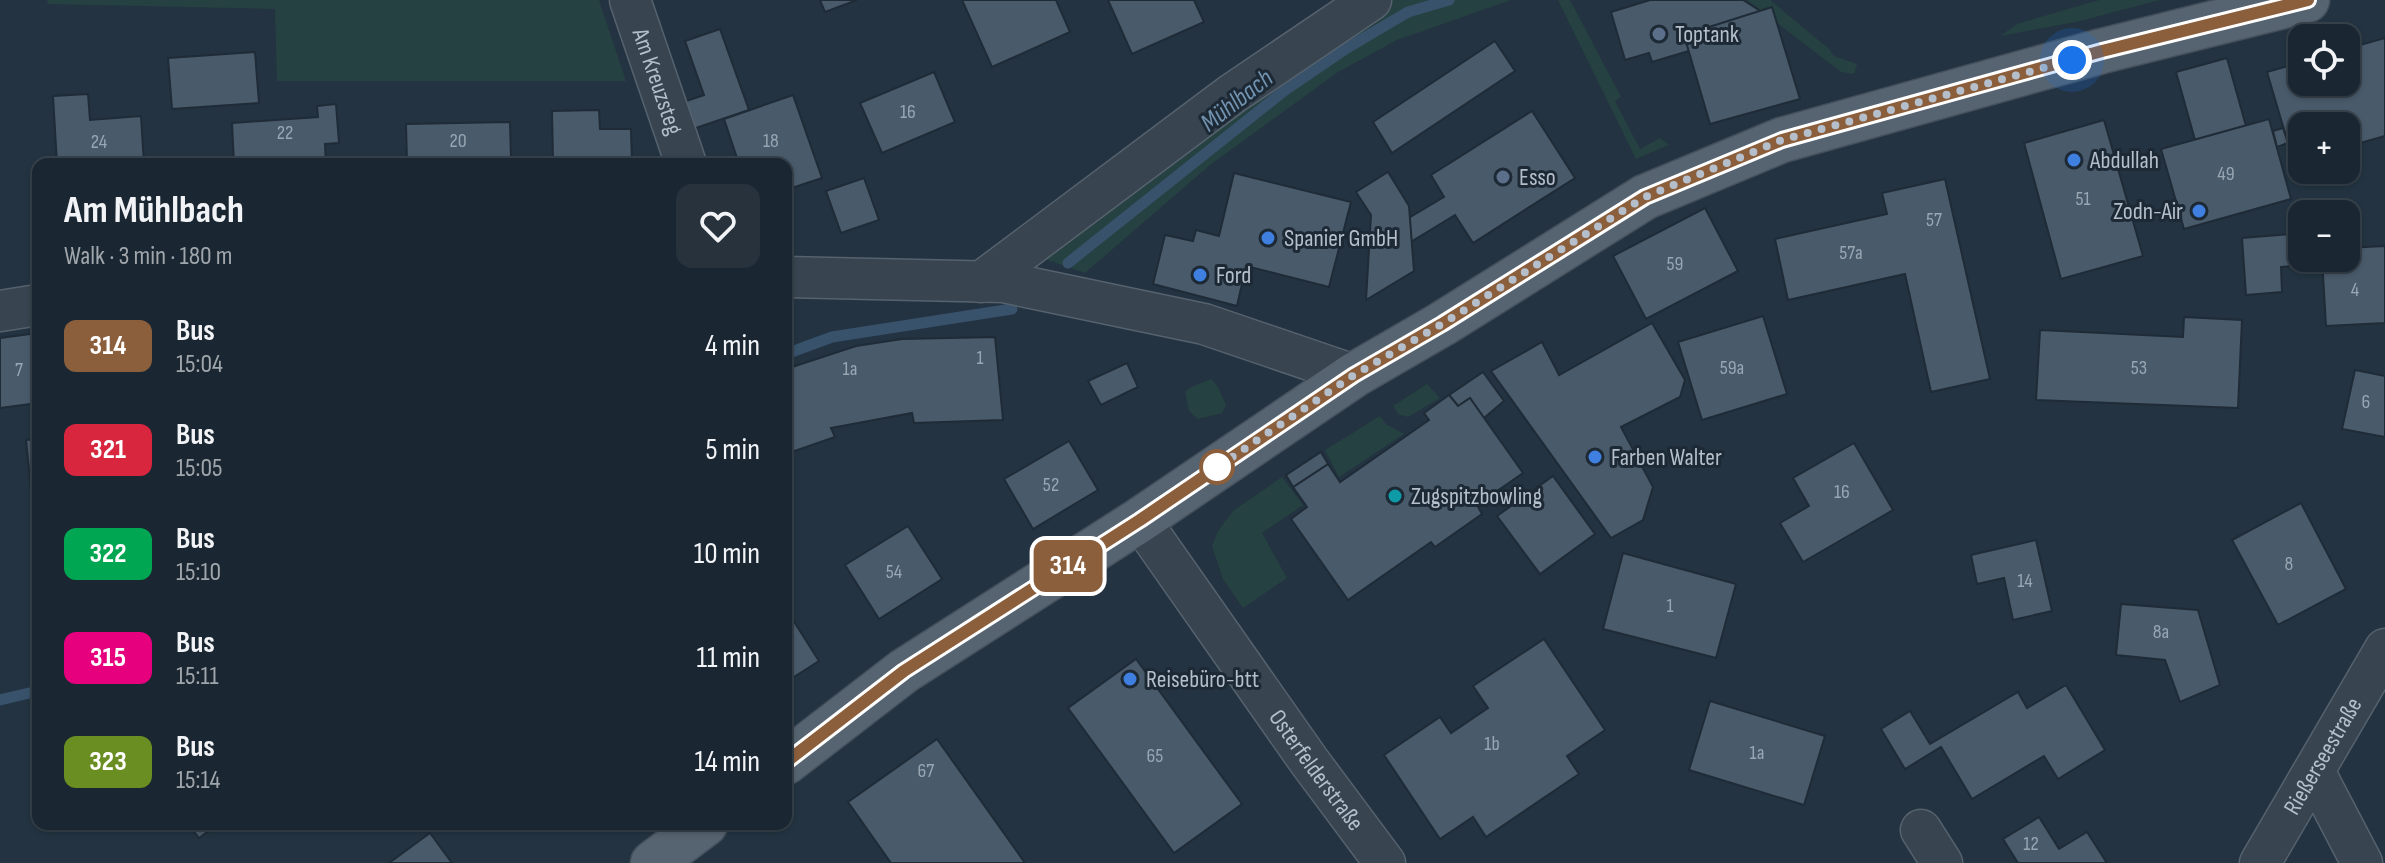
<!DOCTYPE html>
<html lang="en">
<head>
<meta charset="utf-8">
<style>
  :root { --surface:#1a2631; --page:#27323d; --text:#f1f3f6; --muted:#9fa5ab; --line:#38434d }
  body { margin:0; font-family:"Sofia Sans Condensed",sans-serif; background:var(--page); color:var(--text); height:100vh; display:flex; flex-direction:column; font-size:30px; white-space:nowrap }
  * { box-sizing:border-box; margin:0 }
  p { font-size:26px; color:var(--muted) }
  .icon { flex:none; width:44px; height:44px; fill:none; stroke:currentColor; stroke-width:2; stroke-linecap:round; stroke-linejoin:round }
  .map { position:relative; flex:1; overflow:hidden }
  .drawer { position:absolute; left:32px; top:158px; width:760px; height:672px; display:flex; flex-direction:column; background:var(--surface); border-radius:16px; box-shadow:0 2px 6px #0004,0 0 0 2px var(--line) }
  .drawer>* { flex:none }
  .badge { padding:0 16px; border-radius:12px; font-size:28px; line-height:52px }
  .buttons { position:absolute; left:2288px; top:24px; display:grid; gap:16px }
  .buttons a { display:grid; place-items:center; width:72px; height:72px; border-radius:16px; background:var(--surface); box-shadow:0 2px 6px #0004,0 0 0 2px var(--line); font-size:40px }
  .you { position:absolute; width:40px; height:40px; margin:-20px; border:6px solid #fff; border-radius:50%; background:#1a73e8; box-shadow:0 0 0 12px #1a73e833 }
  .map>.badge { position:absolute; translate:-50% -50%; box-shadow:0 0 0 4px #fff }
  .round { display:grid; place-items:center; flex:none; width:84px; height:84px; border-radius:16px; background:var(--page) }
  .summary { display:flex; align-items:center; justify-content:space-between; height:136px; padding:0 32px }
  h1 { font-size:38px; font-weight:700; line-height:60px }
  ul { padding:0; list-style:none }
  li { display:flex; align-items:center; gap:24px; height:104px; padding:0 32px }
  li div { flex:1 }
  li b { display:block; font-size:30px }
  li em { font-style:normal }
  li .badge { min-width:88px; font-weight:700; text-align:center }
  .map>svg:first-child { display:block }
</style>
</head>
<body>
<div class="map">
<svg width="2385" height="863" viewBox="0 0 2385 863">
  <rect width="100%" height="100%" fill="#233341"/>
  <g fill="#264141">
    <path d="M 47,0 L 599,0 L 626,81 L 277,81 L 275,9 L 48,4 Z"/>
    <path d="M 1390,0 L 1511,0 L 1397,40 L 1338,72 L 1210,165 L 1085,273 L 1031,254 Z"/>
    <path d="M 1558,0 L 1570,0 L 1621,97 L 1615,101 L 1640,149 L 1660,138 L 1669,145 L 1636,159 Z"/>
    <path d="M 1747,0 L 1770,0 L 1829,49 L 1834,56 L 1857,64 L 1854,74 L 1841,72 Z"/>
    <path d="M 2099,0 L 2160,0 L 2076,22 L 2000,36 L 2017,24 Z"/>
    <path d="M 1211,379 L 1218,387 L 1226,405 L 1222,413 L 1198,419 L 1189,411 L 1185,392 L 1191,387 Z"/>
    <path d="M 1427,384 L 1440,398 L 1408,417 L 1398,414 L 1393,406 Z"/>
    <path d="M 1380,416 L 1386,424 L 1404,434 L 1339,477 L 1325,450 Z"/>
    <path d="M 1282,477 L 1303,505 L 1262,533 L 1287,578 L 1243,608 L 1223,579 L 1212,546 L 1218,531 L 1233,511 Z"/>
  </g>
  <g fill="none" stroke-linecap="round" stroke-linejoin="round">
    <g stroke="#38526b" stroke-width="11">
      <path d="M 1068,263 L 1284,91 L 1347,48 L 1408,12 L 1449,0"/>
      <path d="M 786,354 L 832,337 L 1012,309"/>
      <path d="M 0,700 L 38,691"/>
    </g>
  </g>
  <g fill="#495a6a" stroke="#1f2b37" stroke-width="2">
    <path d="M 820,0 L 857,0 L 825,12 Z"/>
    <path d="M 962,0 L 1056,0 L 1070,32 L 992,67 Z"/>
    <path d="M 1108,0 L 1194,0 L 1204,22 L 1132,54 Z"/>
    <path d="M 1650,0 L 1743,0 L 1765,14 L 1688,38 L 1692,50 L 1652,62 L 1649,53 L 1625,60 L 1611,12 Z"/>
    <path d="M 1772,7 L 1800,99 L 1710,124 L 1684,35 Z"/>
    <path d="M 720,29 L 749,110 L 690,130 L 680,103 L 704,95 L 685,41 Z"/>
    <path d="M 2385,38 L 2385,136 L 2346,147 L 2346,126 L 2302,126 L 2302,139 L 2288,143 L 2267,72 L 2302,62 L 2302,82 L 2346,82 L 2346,49 Z"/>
    <path d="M 1495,41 L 1515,71 L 1392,153 L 1373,122 Z"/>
    <path d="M 255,52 L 259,103 L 172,109 L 168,58 Z"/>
    <path d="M 2227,58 L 2246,126 L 2195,140 L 2176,72 Z"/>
    <path d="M 934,72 L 955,122 L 882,153 L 860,103 Z"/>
    <path d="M 88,94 L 90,120 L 141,116 L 144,164 L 57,164 L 53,96 Z"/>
    <path d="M 793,95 L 822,178 L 786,190 L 786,164 L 739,164 L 724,119 Z"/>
    <path d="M 336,104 L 339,143 L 325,144 L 326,164 L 234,164 L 232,123 L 318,117 L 317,106 Z"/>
    <path d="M 599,110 L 600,129 L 631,129 L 632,164 L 553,164 L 552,111 Z"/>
    <path d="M 1532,111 L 1575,178 L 1473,243 L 1455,215 L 1409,243 L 1407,219 L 1444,197 L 1431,175 Z"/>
    <path d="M 2269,119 L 2291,199 L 2184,229 L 2161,149 Z"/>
    <path d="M 2104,120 L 2143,256 L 2061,279 L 2024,143 Z"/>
    <path d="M 510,122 L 511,158 L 533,158 L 533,164 L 407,164 L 406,124 Z"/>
    <path d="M 2283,128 L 2288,143 L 2277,147 L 2273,131 Z"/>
    <path d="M 1388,172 L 1409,206 L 1414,271 L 1366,300 L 1371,215 L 1356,192 Z"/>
    <path d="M 1234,173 L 1351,202 L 1329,287 L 1246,266 L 1237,306 L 1153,284 L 1165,235 L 1193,241 L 1196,230 L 1219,236 Z"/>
    <path d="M 864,178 L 879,220 L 841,233 L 826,191 Z"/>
    <path d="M 1945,179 L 1990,379 L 1931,392 L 1905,274 L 1788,300 L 1775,239 L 1887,214 L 1882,193 Z"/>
    <path d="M 1705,208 L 1738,271 L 1646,319 L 1613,256 Z"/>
    <path d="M 2302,233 L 2302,258 L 2305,258 L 2305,265 L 2281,267 L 2282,292 L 2246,295 L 2242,238 Z"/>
    <path d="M 2385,246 L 2385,323 L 2326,326 L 2322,258 L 2346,258 L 2346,248 Z"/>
    <path d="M 1763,316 L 1787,394 L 1702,420 L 1678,342 Z"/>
    <path d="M 2184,317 L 2242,320 L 2238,408 L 2036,400 L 2040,330 L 2183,337 Z"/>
    <path d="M 1652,323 L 1685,380 L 1680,397 L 1621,427 L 1653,487 L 1643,520 L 1611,538 L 1491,371 L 1542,342 L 1559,375 Z"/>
    <path d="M 38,333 L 38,403 L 0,408 L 0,338 Z"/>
    <path d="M 995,337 L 1003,420 L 914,423 L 912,413 L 831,428 L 835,437 L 786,454 L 786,369 L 856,346 L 902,339 Z"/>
    <path d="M 1127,363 L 1138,387 L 1101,405 L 1088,381 Z"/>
    <path d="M 2355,370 L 2385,376 L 2385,437 L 2342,429 Z"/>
    <path d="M 1483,372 L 1504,401 L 1484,418 L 1470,398 L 1458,406 L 1449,395 Z"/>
    <path d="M 1449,395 L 1458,406 L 1470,398 L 1523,473 L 1477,505 L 1482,514 L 1435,547 L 1431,542 L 1348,600 L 1291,519 L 1307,507 L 1293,487 L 1328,464 L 1340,482 L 1429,420 L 1424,413 Z"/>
    <path d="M 38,439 L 38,517 L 34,517 L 26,440 Z"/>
    <path d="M 1069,441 L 1098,490 L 1033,529 L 1004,479 Z"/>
    <path d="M 1854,443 L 1893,510 L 1803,562 L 1780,523 L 1809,506 L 1793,478 Z"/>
    <path d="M 1321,452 L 1328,464 L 1293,487 L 1286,475 Z"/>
    <path d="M 1553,476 L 1595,534 L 1540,574 L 1497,516 Z"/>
    <path d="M 2301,503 L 2346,589 L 2278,625 L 2232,540 Z"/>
    <path d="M 908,526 L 942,579 L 879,619 L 845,565 Z"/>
    <path d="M 2036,540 L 2052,611 L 2013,620 L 2004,578 L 1977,584 L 1971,555 Z"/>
    <path d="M 1623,553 L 1736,584 L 1716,658 L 1603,629 Z"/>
    <path d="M 2121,604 L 2198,610 L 2220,685 L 2180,702 L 2165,660 L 2116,655 Z"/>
    <path d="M 786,609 L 819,661 L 786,682 Z"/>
    <path d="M 1544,639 L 1605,730 L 1567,756 L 1579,774 L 1486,837 L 1473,817 L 1440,839 L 1384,755 L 1440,717 L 1451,733 L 1488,708 L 1473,686 Z"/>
    <path d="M 1136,659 L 1242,804 L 1174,853 L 1068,708 Z"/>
    <path d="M 2066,685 L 2105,750 L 2058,779 L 2044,756 L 1972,799 L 1941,747 L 1905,769 L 1881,729 L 1910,711 L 1930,744 L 2018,692 L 2027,708 Z"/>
    <path d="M 1710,701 L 1825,736 L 1804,805 L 1689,770 Z"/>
    <path d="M 937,739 L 1025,863 L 891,863 L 848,802 Z"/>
    <path d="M 2039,817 L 2059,849 L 2087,832 L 2107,863 L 2018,863 L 2003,839 Z"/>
    <path d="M 188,824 L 218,824 L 199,838 Z"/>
    <path d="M 430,833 L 452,863 L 389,863 Z"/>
  </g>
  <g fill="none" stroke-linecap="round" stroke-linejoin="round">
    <defs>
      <g id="minor">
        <path id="s1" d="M 630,0 L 686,164"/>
        <path d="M 786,277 L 1003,282 L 1204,324 L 1354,375"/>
        <path d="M 981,282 L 1232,94 L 1371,0"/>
        <path d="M 0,311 L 38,305"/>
        <path id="s2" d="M 1140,520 L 1309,761 L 1385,863"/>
        <path d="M 2315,773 L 2362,863"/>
        <path d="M 1921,830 L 1942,863"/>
        <path id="s3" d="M 2260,863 L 2385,649"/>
      </g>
      <g id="primary">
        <path d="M 786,762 L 904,671 L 1140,520 L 1354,375 L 1442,324 L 1645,197 L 1782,140 L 2102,51 L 2307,0"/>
        <path d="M 653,863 L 705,824"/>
      </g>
    </defs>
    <use href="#minor" stroke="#56626e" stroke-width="43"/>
    <use href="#primary" stroke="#44505c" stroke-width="47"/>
    <use href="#minor" stroke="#384450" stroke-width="40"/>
    <use href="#primary" stroke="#566370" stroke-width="44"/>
  </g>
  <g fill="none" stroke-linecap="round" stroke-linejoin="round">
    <defs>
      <path id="line" d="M 786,762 L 904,671 L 1140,520 L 1354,375 L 1442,324 L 1645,197 L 1782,140 L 2102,51 L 2308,0"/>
    </defs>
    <use href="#line" stroke="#fff" stroke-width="18"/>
    <use href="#line" stroke="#8b5e3c" stroke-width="12"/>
    <path stroke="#b4bfcb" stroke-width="8" stroke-dasharray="0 14.4" d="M 1217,467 L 1207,474 L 1354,375 L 1442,324 L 1645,197 L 1782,140 L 2072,60"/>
  </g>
  <g fill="#5c6f8a" stroke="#1d2935" stroke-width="3">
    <circle cx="1659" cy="34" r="8"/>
    <circle cx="1503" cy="177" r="8"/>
  </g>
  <g fill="#3f7fe0" stroke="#1d2935" stroke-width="3">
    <circle cx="2074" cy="160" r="8"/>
    <circle cx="2199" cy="211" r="8"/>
    <circle cx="1268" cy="238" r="8"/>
    <circle cx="1200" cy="275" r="8"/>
    <circle cx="1595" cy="457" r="8"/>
    <circle cx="1130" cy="679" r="8"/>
  </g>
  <circle fill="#fff" stroke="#8b5e3c" stroke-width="4" cx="1217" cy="467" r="16"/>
  <circle fill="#0f9aa8" stroke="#1d2935" stroke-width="3" cx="1395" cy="496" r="8"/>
  <g text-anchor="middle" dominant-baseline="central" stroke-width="6" stroke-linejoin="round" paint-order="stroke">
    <g font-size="20" fill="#99a6b3">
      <text x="908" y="112">16</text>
      <text x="285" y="133">22</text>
      <text x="458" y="141">20</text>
      <text x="771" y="141">18</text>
      <text x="99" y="142">24</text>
      <text x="2226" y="174">49</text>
      <text x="2083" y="199">51</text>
      <text x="1934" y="220">57</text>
      <text x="1851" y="253">57a</text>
      <text x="1675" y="264">59</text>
      <text x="2355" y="290">4</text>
      <text x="980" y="358">1</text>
      <text x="1732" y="368">59a</text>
      <text x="2139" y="368">53</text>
      <text x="850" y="369">1a</text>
      <text x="19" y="370">7</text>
      <text x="2366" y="402">6</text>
      <text x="1051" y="485">52</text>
      <text x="1842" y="492">16</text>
      <text x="2289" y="564">8</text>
      <text x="894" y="572">54</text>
      <text x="2025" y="581">14</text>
      <text x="1670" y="606">1</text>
      <text x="2161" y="632">8a</text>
      <text x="1492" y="744">1b</text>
      <text x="1757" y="753">1a</text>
      <text x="1155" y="756">65</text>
      <text x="926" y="771">67</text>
      <text x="2031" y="844">12</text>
    </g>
    <g font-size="24" fill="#b4bfcb" stroke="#1d2935" text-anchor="start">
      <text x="1675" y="34">Toptank</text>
      <text x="2090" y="160">Abdullah</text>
      <text x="1519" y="177">Esso</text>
      <text x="2183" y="211" text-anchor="end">Zodn-Air</text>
      <text x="1284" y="238">Spanier GmbH</text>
      <text x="1216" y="275">Ford</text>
      <text x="1611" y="457">Farben Walter</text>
      <text x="1411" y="496">Zugspitzbowling</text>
      <text x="1146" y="679">Reisebüro-btt</text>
    </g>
    <g font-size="24" fill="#b4bfcb" stroke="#1d2935">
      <text stroke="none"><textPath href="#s1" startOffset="86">Am Kreuzsteg</textPath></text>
      <text stroke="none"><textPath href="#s3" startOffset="124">Rießerseestraße</textPath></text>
      <text stroke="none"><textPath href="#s2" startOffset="306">Osterfelderstraße</textPath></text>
    </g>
    <g font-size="26" font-style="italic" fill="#7293b0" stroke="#1d2935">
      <text transform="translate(1237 101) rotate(-38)">Mühlbach</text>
    </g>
  </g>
</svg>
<div class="buttons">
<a><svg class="icon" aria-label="locate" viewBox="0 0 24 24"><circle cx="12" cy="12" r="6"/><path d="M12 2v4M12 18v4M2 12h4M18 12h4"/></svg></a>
<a>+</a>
<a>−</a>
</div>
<div class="you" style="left:2072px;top:60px"></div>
<b class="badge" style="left:1068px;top:566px;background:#8b5e3c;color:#fff">314</b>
<section class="drawer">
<div class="summary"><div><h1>Am Mühlbach</h1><p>Walk · 3 min · 180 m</p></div><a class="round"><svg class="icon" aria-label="heart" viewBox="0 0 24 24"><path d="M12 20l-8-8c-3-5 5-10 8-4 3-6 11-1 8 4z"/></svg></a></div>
<ul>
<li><span class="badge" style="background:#8b5e3c;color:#fff">314</span><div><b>Bus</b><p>15:04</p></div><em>4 min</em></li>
<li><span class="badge" style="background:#d7263d;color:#fff">321</span><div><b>Bus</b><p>15:05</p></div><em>5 min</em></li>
<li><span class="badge" style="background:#00a651;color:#fff">322</span><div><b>Bus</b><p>15:10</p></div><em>10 min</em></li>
<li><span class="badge" style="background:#e6007e;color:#fff">315</span><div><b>Bus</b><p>15:11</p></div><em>11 min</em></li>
<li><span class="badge" style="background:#6b8e23;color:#fff">323</span><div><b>Bus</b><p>15:14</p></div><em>14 min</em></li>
</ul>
</section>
</div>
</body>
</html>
